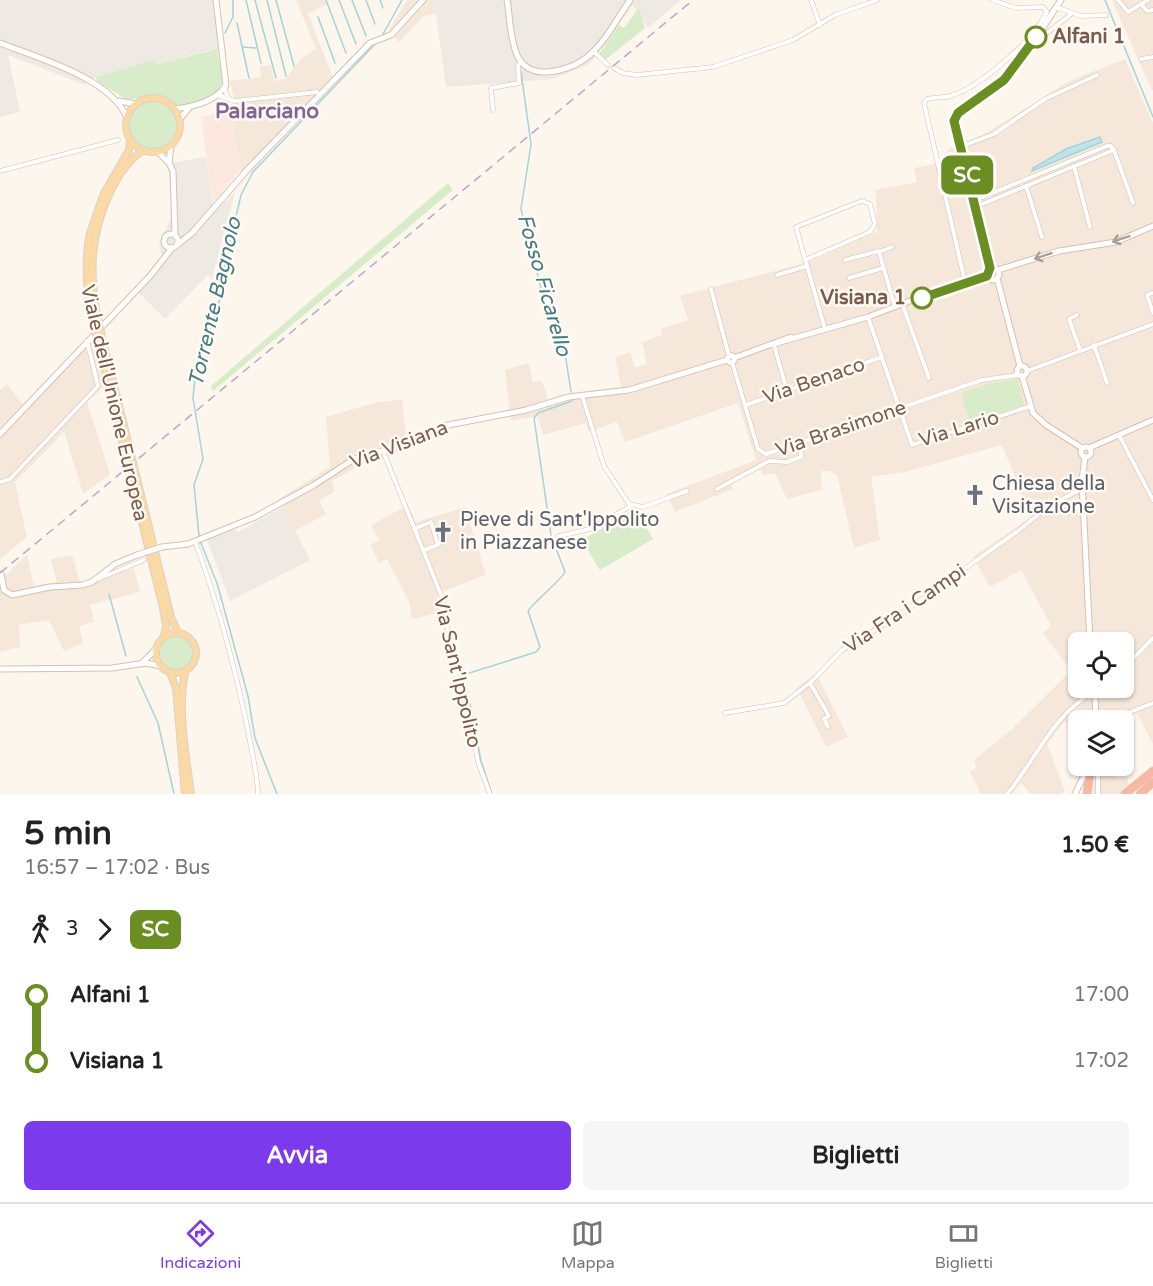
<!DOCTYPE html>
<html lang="it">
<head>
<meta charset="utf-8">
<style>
  :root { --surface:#fff; --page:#f6f6f6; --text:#222; --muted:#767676; --line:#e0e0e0; --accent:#7c3aed }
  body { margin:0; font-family:"Varela Round",sans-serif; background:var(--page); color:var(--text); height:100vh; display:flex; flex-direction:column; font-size:22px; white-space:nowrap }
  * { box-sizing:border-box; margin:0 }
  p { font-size:20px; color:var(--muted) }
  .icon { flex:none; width:33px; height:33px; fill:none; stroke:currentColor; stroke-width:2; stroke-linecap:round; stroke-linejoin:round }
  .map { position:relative; height:794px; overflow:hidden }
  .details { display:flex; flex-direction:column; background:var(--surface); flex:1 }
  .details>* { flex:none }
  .badge { padding:0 12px; border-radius:9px; font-size:21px; line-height:39px }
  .controls { position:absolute; left:1068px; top:632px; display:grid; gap:12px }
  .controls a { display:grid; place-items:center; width:66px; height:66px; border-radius:9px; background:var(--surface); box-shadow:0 2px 4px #0004; font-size:30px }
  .map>.badge { position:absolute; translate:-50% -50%; box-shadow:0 0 0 3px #fff }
  .legs { display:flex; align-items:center; gap:9px; height:66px; padding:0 24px; font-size:20px }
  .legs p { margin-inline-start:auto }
  .summary { display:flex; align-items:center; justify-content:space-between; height:102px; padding:0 24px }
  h1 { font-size:33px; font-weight:700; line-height:45px }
  .action { display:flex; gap:12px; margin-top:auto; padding:12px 24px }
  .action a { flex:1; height:69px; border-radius:9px; background:var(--accent); color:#fff; font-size:24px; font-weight:700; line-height:69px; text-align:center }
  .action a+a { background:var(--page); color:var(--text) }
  ul { padding:0 24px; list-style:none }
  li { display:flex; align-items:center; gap:21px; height:66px; font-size:22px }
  li i { display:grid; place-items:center; width:9px; height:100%; margin:0 8px; background:currentColor }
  li i::after { content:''; width:15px; height:15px; margin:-8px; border:4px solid; border-radius:50%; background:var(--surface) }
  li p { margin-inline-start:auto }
  li:first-child i { background:linear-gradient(#0000 50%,currentColor 0) }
  li:last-child i { background:linear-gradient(currentColor 50%,#0000 0) }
  .tabs { display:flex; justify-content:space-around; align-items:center; height:84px; border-top:2px solid var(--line); background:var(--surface); font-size:16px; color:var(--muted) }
  .tabs a { display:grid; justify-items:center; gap:3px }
  .tabs .selected { color:var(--accent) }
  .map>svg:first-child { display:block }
</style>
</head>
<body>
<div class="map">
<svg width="1153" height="794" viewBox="0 0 1153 794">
  <rect width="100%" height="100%" fill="#fdf6ec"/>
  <g fill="#f5e8da" fill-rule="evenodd">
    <path d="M 296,0 L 326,0 L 328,4 L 308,14 L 335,83 L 242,181 L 230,109 L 234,98 L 230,81 L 261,77 L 260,66 L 271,65 L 274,81 L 285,79 L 301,59 L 316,49 Z"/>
    <path d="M 407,0 L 434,0 L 436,14 L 424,16 L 399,42 L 388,31 Z"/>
    <path d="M 1112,0 L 1153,0 L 1153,90 L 1152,91 Z"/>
    <path d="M 1125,59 L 1153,123 L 1153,744 L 1137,713 L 1125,718 L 1128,730 L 1124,733 L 1124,720 L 1078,720 L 1078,727 L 1065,721 L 1047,744 L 1065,791 L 1061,794 L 1031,794 L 1021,783 L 1012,794 L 981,794 L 970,772 L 976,768 L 974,760 L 1013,728 L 1071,671 L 1043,633 L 1051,626 L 1021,570 L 990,587 L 973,557 L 1031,517 L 1002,445 L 905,472 L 871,477 L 880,540 L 854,548 L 837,475 L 829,471 L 821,471 L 822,490 L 787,499 L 775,473 L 764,476 L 760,469 L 730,481 L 733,489 L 675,512 L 666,494 L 756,460 L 738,403 L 625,442 L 617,422 L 588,432 L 586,423 L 543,435 L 538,416 L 511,421 L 505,370 L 529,363 L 533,382 L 542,381 L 548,399 L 562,394 L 621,387 L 615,357 L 630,352 L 635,368 L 647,364 L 642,342 L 662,335 L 661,329 L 688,320 L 680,296 L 809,262 L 877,232 L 876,190 L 917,182 L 914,168 L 935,164 L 950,148 L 983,135 L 1069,81 ZM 1078,642 L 1124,642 L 1124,687 L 1078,687 Z"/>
    <path d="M 90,335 L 104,387 L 87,402 L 110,474 L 83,494 L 64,432 L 15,482 L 27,537 L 0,559 L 0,390 L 7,384 L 23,404 Z"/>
    <path d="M 402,399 L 407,448 L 382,459 L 375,457 L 332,481 L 335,491 L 319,501 L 326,514 L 295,531 L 279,499 L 330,467 L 326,417 L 374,403 Z"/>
    <path d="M 408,505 L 416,522 L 465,507 L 486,575 L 438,593 L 442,612 L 412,619 L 409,602 L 387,559 L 379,563 L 371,545 L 379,540 L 371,525 Z"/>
    <path d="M 27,555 L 34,586 L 57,582 L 51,559 L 72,555 L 81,586 L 134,568 L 140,592 L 90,605 L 94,622 L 79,626 L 83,643 L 64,651 L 49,620 L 19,625 L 20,647 L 0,652 L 0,580 Z"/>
    <path d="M 816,673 L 848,737 L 826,747 L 797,688 Z"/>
    <path d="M 1095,765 L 1118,765 L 1117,778 L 1127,777 L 1129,786 L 1121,794 L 1093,794 Z"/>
  </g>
  <path fill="#fde8e0" d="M 230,109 L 240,170 L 213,203 L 201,117 Z"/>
  <g fill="#efe9e4">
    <path d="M 0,0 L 219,0 L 224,49 L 210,50 L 155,65 L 153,60 L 96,77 L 85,85 L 8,55 L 20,112 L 0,117 Z"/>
    <path d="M 434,0 L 681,0 L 648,28 L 633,5 L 593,60 L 586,66 L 553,79 L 446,87 Z"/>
    <path d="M 206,157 L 214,213 L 235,192 L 212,279 L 208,275 L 165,319 L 134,288 L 162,257 L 159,243 L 171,218 L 169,172 L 166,164 Z"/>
    <path d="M 283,507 L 310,560 L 230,601 L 207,540 L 232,528 L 238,532 Z"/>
  </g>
  <g fill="#d8ecc9">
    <path d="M 639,8 L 645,28 L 605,60 L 599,54 L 619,25 L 624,28 Z"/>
    <path d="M 217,49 L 223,81 L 217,93 L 189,105 L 178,106 L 156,95 L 127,100 L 97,81 L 96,77 L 153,60 L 155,65 Z"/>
    <circle cx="152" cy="125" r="24"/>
    <path d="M 448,183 L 453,190 L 213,391 L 211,386 Z"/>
    <path d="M 1018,379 L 1024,405 L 970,423 L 961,393 L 988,384 Z"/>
    <path d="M 635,509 L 653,539 L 600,570 L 582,540 Z"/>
    <circle cx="177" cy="653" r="17"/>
  </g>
  <path fill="#bfe3e8" stroke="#a5d3da" stroke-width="1.5" d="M 1100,137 L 1102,142 L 1032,171 L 1033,168 L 1066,149 Z"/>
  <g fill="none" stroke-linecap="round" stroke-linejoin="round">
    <g stroke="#a5d3da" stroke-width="1.5">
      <path d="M 246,0 L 261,63"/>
      <path d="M 255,0 L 276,78"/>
      <path d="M 267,0 L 286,76"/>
      <path d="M 276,0 L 294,66"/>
      <path d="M 326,0 L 346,53"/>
      <path d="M 339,0 L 356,44"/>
      <path d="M 352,0 L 366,36"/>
      <path d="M 366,0 L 375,24"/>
      <path d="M 380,0 L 383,8"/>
      <path d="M 1105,0 L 1153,117"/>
      <path d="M 318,17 L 335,63"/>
      <path d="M 237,23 L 249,78"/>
      <path d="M 225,33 L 233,17 L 233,0"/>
      <path d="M 382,36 L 402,0"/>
      <path d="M 243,47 L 256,48"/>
      <path d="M 521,72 L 531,144 L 521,209 L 543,296 L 566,359 L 571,392"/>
      <path d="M 199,536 L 194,485 L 203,459 L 193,398 L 195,378 L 220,299 L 219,289 L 241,195 L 253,172 L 377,42"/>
      <path d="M 200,541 L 217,583 L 248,696 L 255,738 L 277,794"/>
      <path d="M 109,594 L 126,656"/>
      <path d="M 137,677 L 158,723 L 174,794"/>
      <path d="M 492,794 L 481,761 L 470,704 L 460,676 L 536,652 L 540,647 L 528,611 C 536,600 561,580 565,572 L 551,535 L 534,418 L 538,413 L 572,401"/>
    </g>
    <defs>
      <g id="street">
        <path d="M 811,0 L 820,25"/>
        <path d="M 1118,0 L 1128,12 L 1148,0"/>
        <path d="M 1141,4 L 1147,11 L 1153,10"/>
        <path d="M 1056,7 L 1081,16 L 1106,15"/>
        <path d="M 1042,37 L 1071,14"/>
        <path d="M 594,52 L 608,65"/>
        <path d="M 1141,59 L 1153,57"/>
        <path d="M 614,68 L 623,73 L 637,75 L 713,67 L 793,40 L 835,15 L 877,0"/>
        <path d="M 224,88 L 229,99 L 235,101 L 317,92"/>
        <path d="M 218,95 L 229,99"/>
        <path d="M 493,110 L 491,88 L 519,83 L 518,66 L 521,61"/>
        <path d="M 960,147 L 994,134 L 1045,99 L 1097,75"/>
        <path d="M 1114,150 L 1133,203"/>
        <path d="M 1074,166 L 1090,227"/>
        <path d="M 0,171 L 118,140"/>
        <path d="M 1026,186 L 1042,237"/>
        <path d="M 973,201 L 1107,146 L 1111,146 L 1114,150"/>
        <path d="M 975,207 L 1114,150"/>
        <path d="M 892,247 L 879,252 L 895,307"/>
        <path d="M 805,260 L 870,232 L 875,224 L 870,204 L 862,201 L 854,204 L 796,227 L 825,329"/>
        <path d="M 845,260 L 879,251"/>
        <path d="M 777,275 L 807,266"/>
        <path d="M 849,278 L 883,268"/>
        <path d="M 965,282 L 924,103 L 927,99 C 935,97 943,98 950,96 C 981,87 1033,40 1047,12 L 1043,7 L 1016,8 L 992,0"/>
        <path d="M 711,289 L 729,356"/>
        <path d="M 1152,293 L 1147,295 L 1153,313"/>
        <path d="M 903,306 L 929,378"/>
        <path d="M 1077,315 L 1069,319 L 1080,350"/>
        <path d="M 868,317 L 912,445 L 1031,406"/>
        <path d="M 774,345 L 787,391"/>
        <path d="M 1094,345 L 1107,383"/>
        <path d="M 732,362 L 758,449 L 766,454 L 982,380 L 1019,375"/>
        <path d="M 1027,371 L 1153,324"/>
        <path d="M 582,395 L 604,466 L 629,504 L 643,507 L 687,491"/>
        <path d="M 746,405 L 882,357"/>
        <path d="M 1119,435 L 1153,500"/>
        <path d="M 383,451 L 442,597 L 456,675 L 470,717 L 478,762 L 490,794"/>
        <path d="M 0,482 L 10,479 L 98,386 L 87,341"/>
        <path d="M 717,489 L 769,461 L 787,462 L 801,457 L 800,442"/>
        <path d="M 414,529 L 431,522 L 438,545 L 424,550"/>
        <path d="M 559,536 L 590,529 L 631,506"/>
        <path d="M 195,541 C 217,601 234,663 247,726 C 251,749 257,770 258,794"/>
        <path d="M 98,579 L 144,560"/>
        <path d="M 1124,668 L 1153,638"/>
        <path d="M 810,683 L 829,716 L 824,719 L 828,727"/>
        <path d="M 1097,689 L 1100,687"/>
        <path d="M 725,713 L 784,703 L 811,682 L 842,650 L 892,620 L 1018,531 L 1050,505 L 1082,489"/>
        <path d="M 1110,720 L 1153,703"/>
        <path d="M 1098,765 L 1098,794"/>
        <path d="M 1007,794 C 1034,762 1054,714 1092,693"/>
      </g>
      <g id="secondary">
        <path d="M 507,0 C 510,17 510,39 517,55 C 522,67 534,73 547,72 C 594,68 606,35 630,0"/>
        <path d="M 0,43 C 38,58 111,78 127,118"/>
        <path d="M 119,101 L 136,104"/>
        <path d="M 174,109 C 192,107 217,101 226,85 L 216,0"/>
        <path d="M 179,120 L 189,108"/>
        <path d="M 158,152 L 169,163 L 173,171 L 175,234"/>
        <path d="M 169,163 L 171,145"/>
        <circle cx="171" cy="241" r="7"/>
        <path d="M 177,245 L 192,233 L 248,169 L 370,43 L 391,35 L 423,0"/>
        <circle cx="993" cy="274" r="6"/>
        <path d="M 990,268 L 954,119 C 962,105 992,93 1005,80 C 1027,57 1043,26 1061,0"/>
        <path d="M 998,270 L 1059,251 L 1116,242 L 1153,226"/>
        <path d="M 997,278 L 1020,366"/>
        <path d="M 770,345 L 868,317 L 941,289 L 987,276"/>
        <circle cx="731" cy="359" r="3.5"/>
        <path d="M 734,358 L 791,337"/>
        <circle cx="1022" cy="371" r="5"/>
        <path d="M 1022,376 L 1033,413 L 1046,425 L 1082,448"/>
        <path d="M 0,434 L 150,276 L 172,248"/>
        <circle cx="1086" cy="452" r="5"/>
        <path d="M 1089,448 L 1153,420"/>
        <path d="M 1085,457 L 1082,481 L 1090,642"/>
        <path d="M 162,547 L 188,544 L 255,517 L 314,485 L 354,459 L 403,445 L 443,426 L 526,410 L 569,397 L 629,390 L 727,360"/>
        <path d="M 1,574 L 4,590 L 12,595 L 50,587 L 82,585 L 92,582 L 115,564 L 137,555"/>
        <path d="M 142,663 L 156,649"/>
        <path d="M 0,669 L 112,668 L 146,663 L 160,666"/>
        <path d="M 1093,687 L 1091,692 L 1096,693"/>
        <path d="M 1095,694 L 1096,720"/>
        <path d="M 1075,794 L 1089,765"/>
      </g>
      <g id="primary">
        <circle cx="153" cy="125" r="27"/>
        <path d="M 90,233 L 104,193 L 129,150 L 130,139"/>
        <path d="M 96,234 C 103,204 117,169 143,150"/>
        <path d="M 111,373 L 171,617 L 178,633"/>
        <path d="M 106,375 L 163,608 L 166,626 L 164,637"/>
        <circle cx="176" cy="653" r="20"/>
        <path d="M 185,672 C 177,711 186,755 191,794"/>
        <path d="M 170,673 L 176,688 L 185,794"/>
      </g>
      <g id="highway">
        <path d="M 1087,794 L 1091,765"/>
        <path d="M 1125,794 L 1153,771"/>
        <path d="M 1140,794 L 1153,782"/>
      </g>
    </defs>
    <use href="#street" stroke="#d1beb0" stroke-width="5"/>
    <use href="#secondary" stroke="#d6c0b0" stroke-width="7"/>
    <use href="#primary" stroke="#dad1cd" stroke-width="8"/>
    <use href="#highway" stroke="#dad1cd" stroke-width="9"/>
    <use href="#street" stroke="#fff" stroke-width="4"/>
    <use href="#secondary" stroke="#fff" stroke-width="5"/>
    <use href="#primary" stroke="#fbd9a5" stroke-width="6"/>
    <use href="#highway" stroke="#f7b7a3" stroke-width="8"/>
    <path stroke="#b9a8c9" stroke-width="1.5" stroke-dasharray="9 6" stroke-linecap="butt" d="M 0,573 L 693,0"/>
    <defs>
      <path id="secondary-bridge" d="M 137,555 L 162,547"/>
      <g id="primary-bridge">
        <path d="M 90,233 C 80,282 94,327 106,375"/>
        <path d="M 96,234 C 86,282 99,327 111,373"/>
      </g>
    </defs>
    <use href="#secondary-bridge" stroke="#d6c0b0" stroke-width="7" stroke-linecap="butt"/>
    <use href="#primary-bridge" stroke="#dad1cd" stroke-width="8" stroke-linecap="butt"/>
    <use href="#secondary-bridge" stroke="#fff" stroke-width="5"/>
    <use href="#primary-bridge" stroke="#fbd9a5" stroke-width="6"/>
  </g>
  <defs><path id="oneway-shaft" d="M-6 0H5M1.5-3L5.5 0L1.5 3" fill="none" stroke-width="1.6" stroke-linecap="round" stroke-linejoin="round" transform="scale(1.5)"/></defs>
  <g stroke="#af9d94">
    <use href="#oneway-shaft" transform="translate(1121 239) rotate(161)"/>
    <use href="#oneway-shaft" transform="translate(1043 256) rotate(161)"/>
  </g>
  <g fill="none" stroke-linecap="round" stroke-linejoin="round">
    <defs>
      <path id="line-1" d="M 922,298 L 987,276 L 990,268 L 954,121 L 958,113 L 1004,80 L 1036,37"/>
    </defs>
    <use href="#line-1" stroke="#fff" stroke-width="14"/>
    <use href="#line-1" stroke="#6b8e23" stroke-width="9"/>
  </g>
  <defs>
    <symbol id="church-bare" viewBox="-9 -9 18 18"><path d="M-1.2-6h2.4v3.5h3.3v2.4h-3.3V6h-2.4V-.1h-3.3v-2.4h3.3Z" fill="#6b7280" stroke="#fffaf3" stroke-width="2.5" paint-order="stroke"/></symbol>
  </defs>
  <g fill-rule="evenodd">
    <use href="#church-bare" x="960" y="480" width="30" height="30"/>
    <use href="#church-bare" x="428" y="517" width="30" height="30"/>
  </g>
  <g fill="#fff" stroke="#6b8e23" stroke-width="3">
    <circle cx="1036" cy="37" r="10"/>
    <circle cx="922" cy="298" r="10"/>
  </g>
  <g text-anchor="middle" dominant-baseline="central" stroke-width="5" stroke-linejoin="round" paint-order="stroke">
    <g font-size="20" font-weight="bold" fill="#7a5c4d" stroke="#fffaf3" text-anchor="start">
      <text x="1052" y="37">Alfani 1</text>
      <text x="906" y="298" text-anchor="end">Visiana 1</text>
    </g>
    <g font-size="20" fill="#7a5c4d" stroke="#fffaf3">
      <text transform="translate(814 381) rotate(-19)">Via Benaco</text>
      <text transform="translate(114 403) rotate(77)">Viale dell'Unione Europea</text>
      <text transform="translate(841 429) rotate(-19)">Via Brasimone</text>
      <text transform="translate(959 429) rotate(-17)">Via Lario</text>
      <text transform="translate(399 445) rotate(-21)">Via Visiana</text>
      <text transform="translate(905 609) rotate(-34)">Via Fra i Campi</text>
      <text transform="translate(457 672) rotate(77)">Via Sant'Ippolito</text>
    </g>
    <g font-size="20" fill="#5b616d" stroke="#fffaf3" text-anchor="start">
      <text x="992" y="484">Chiesa della<tspan x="992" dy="23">Visitazione</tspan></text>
      <text x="460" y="520">Pieve di Sant'Ippolito<tspan x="460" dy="23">in Piazzanese</tspan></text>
    </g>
    <g font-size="21" font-weight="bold" fill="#846695" stroke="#fffaf3">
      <text x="267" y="111">Palarciano</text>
    </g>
    <g font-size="21" font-style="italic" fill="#437c86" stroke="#fffaf3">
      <text transform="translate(544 285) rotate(74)">Fosso Ficarello</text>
      <text transform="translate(215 302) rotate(-77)">Torrente Bagnolo</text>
    </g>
  </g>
</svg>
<div class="controls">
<a><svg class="icon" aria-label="locate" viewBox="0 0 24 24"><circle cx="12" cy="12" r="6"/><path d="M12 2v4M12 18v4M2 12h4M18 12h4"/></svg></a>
<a><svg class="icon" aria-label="layers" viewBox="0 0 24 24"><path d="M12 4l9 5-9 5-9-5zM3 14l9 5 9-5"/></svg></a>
</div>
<b class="badge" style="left:967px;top:175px;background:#6b8e23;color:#fff">SC</b>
</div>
<section class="details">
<div class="summary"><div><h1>5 min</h1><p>16:57 – 17:02 · Bus</p></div><b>1.50 €</b></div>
<div class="legs"><svg class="icon" aria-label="walk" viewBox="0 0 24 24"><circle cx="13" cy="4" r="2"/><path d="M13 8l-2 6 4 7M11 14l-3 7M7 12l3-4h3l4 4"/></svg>3<svg class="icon" aria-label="forward" viewBox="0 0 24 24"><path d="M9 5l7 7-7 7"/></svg><b class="badge" style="background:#6b8e23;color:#fff">SC</b></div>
<ul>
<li><i style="color:#6b8e23"></i><b>Alfani 1</b><p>17:00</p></li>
<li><i style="color:#6b8e23"></i><b>Visiana 1</b><p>17:02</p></li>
</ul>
<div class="action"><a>Avvia</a><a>Biglietti</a></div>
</section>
<nav class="tabs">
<a class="selected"><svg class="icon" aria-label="directions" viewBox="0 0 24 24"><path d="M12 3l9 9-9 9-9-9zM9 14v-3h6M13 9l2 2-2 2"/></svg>Indicazioni</a>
<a><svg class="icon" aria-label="map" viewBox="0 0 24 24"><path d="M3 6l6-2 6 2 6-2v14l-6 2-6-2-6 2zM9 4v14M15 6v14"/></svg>Mappa</a>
<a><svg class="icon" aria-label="tickets" viewBox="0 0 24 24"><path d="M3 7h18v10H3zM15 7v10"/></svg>Biglietti</a>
</nav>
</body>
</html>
